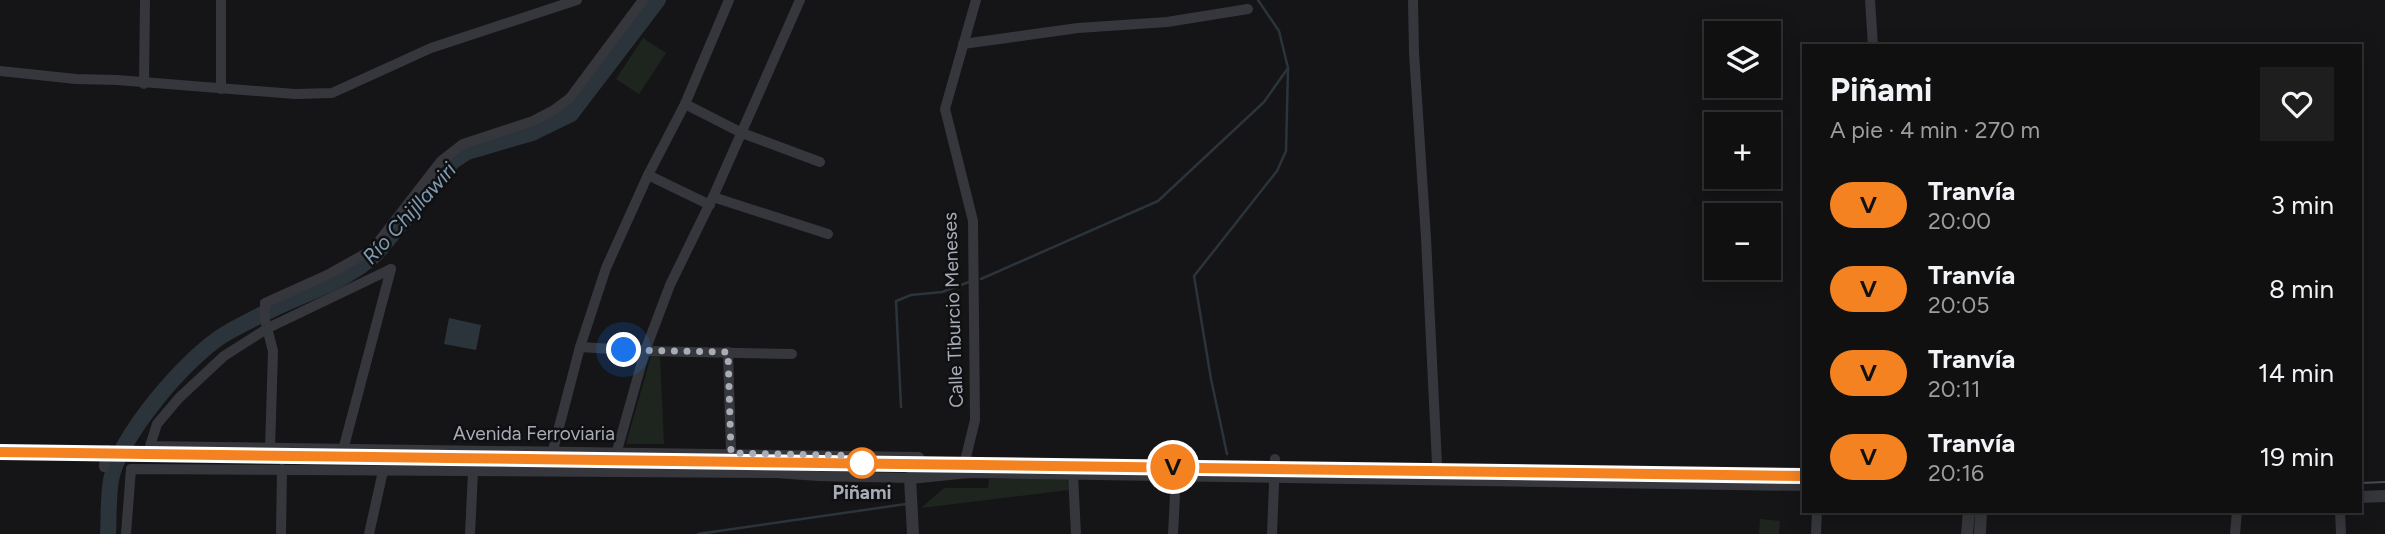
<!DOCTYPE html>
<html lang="es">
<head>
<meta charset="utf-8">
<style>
  :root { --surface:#101011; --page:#1e1e1f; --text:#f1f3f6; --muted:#9c9d9f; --line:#303031 }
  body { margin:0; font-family:Figtree,sans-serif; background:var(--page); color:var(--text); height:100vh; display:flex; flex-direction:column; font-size:26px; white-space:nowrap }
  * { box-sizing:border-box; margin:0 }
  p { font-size:23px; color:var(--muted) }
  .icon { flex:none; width:38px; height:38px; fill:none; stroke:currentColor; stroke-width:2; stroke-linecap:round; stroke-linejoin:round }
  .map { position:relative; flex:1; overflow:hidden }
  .details { position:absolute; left:1802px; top:44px; width:560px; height:469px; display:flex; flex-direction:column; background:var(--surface); border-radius:0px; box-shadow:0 4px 18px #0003,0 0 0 2px var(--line) }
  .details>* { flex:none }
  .badge { padding:0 14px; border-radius:23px; font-size:24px; line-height:46px }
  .tools { position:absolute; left:1704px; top:21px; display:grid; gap:14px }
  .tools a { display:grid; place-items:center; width:77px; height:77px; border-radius:0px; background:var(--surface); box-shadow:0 4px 18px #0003,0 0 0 2px var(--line); font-size:35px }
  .you { position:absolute; width:35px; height:35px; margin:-18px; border:5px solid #fff; border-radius:50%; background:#1a73e8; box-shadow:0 0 0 10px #1a73e833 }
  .map>.badge { position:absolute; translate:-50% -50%; box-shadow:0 0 0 4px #fff }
  .round { display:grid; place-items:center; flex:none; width:74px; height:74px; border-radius:0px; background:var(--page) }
  .headline { display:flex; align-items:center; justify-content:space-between; height:119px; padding:0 28px }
  h1 { font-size:33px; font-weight:700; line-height:52px }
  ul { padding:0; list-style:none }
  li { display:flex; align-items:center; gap:21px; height:84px; padding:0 28px }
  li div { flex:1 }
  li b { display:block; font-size:26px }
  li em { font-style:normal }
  li .badge { min-width:77px; font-weight:700; text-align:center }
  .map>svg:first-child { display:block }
</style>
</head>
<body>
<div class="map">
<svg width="2385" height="534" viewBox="0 0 2385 534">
  <rect width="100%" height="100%" fill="#151517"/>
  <g fill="#1d251e">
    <path d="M 643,38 L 666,53 L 639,94 L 616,79 Z"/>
    <path d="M 651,356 L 660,356 L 664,444 L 626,444 Z"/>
    <path d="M 989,479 L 1067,479 L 1069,490 L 921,508 L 944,488 L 988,488 Z"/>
    <path d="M 1760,519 L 1780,521 L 1779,534 L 1759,534 Z"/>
  </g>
  <path fill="#2b343b" d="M 449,318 L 481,325 L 476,350 L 444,344 Z"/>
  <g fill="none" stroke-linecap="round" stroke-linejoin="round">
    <g stroke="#2b343b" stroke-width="2.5">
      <path d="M 981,279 L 1158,201 L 1264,102 L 1288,68 L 1279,31 L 1258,0"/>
      <path d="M 901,407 L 896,301 L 911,295 L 942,292 L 969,282"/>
      <path d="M 1227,454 L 1211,379 L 1194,276 L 1277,171 L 1286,151 L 1288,68"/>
      <path d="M 698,534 L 906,504"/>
    </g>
    <path stroke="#2b343b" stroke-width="16" d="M 108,534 C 109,516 108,498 111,480 C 119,436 187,357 225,334 C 240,325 257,317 273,309 C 308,292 347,281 376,254 L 453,161 L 467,152 L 532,133 L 571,114 L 658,0"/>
    <g stroke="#36373c" stroke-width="10">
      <path d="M 221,0 L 221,89"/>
      <path d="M 1413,0 L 1414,53 L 1426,238 L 1437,464"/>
      <path d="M 1870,0 L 1873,46"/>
      <path d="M 963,44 L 1078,28 L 1167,22 L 1248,9"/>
      <path d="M 0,71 L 76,79 L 117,80 L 295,94 L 332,93 L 431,48 L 577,0"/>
      <path d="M 144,84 L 145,0"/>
      <path d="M 685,104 L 742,133 L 820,162"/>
      <path d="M 648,175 L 710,205"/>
      <path d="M 713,197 L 828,234"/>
      <path d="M 580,347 L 645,351 L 792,354"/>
      <path d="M 728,352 L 731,453"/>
      <path d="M 270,449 L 273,351 L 265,320 L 265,303 L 327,275 L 372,250 L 441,161 L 463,144 L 533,121 L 554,110 L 570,98 L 643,0"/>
      <path d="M 343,450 L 391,269"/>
      <path d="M 553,450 L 580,347 L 606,268 L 648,175 L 685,104 L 729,0"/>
      <path d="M 617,451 L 645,351 L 670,285 L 713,197 L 800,0"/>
      <path d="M 966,457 L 975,420 L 973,221 L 945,109 L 976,0"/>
      <path d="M 104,467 L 105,455 L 107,450"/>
      <path d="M 1073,475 L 1076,534"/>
      <path d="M 2340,511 L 2341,534"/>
      <path d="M 126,534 L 131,469 L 776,473 L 818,476 L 910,478 L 919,457 L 150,446 L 157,424 L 179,398 L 224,356 L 268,328 L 391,269"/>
      <path d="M 281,534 L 282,469"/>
      <path d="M 369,534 L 383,471"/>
      <path d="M 470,534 L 473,472"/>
      <path d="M 1173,534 L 1176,475"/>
      <path d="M 1272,534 L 1275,459"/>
      <path d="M 1816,534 L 1817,511"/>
      <path d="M 2235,534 L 2237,511"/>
    </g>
    <g stroke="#36373c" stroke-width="12">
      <path d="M 2361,497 L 2385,496"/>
      <path d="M 913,534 L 910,478 L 969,472 L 1804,485"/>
      <path d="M 1967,534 L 1969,511"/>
      <path d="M 1980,534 L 1981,511"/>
    </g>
    <g stroke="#494b51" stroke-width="2">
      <path d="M 0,452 L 1804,476"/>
      <path d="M 2361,483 L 2385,482"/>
    </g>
  </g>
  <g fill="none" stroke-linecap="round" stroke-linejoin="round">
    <defs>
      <path id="line" d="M 0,452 L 1804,476"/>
    </defs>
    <use href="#line" stroke="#fff" stroke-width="16"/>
    <use href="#line" stroke="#f58220" stroke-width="10"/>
    <path stroke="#a7acb7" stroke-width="7" stroke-dasharray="0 12.6" d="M 624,350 L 728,352 L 731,453 L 872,456 L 862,463"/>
  </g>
  <circle fill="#fff" stroke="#f58220" stroke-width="3.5" cx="862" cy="463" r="14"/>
  <g text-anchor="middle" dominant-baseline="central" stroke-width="5" stroke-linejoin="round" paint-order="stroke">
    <g font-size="19" fill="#a7acb7" stroke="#101012">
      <text transform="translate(953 310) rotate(-92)">Calle Tiburcio Meneses</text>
      <text x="534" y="433">Avenida Ferroviaria</text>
    </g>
    <g font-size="19" font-weight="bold" fill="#a7acb7" stroke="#101012">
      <text x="862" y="492">Piñami</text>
    </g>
    <g font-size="21" font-style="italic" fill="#7e9bb2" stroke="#101012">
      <text transform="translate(409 213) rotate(-48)">Río Chijllawiri</text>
    </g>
  </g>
</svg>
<div class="tools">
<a><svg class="icon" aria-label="layers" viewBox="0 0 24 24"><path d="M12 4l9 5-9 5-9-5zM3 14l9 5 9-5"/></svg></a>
<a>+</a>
<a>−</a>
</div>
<div class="you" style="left:624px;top:350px"></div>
<b class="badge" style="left:1173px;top:467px;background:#f58220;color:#111">V</b>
<section class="details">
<div class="headline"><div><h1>Piñami</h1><p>A pie · 4 min · 270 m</p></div><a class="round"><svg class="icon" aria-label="heart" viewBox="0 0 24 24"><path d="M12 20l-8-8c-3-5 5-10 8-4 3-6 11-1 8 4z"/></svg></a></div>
<ul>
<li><span class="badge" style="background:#f58220;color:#111">V</span><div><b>Tranvía</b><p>20:00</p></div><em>3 min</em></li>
<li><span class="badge" style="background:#f58220;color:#111">V</span><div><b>Tranvía</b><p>20:05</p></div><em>8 min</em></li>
<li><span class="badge" style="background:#f58220;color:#111">V</span><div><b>Tranvía</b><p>20:11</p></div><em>14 min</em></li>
<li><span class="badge" style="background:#f58220;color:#111">V</span><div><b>Tranvía</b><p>20:16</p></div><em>19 min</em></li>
</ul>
</section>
</div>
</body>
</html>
